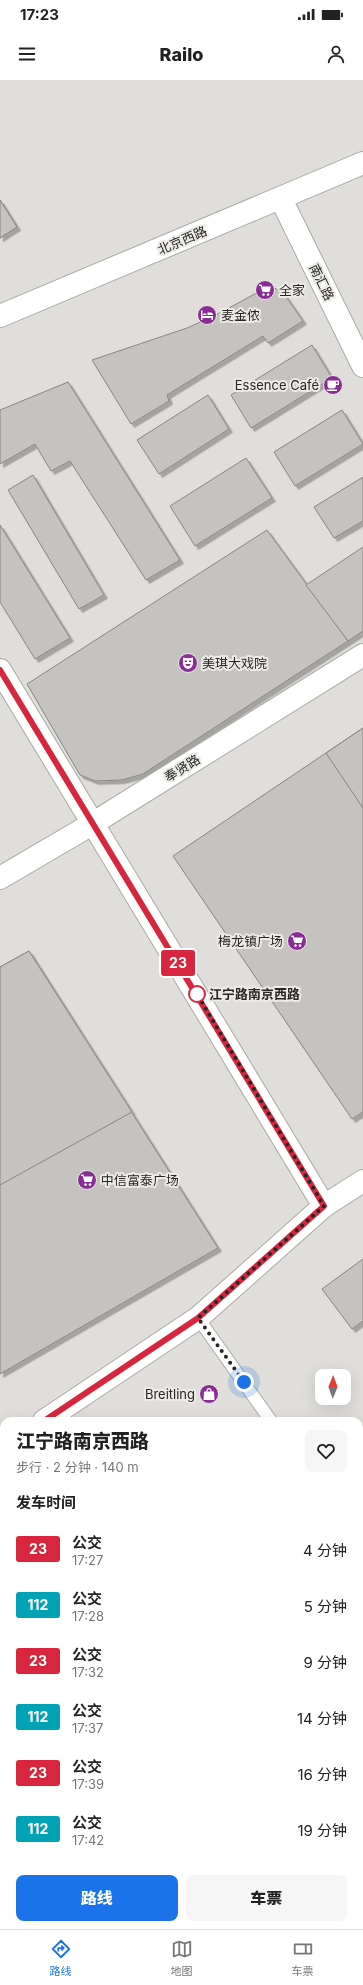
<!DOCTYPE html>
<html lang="zh">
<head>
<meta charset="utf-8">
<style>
  :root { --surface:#fff; --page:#f6f6f6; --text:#222; --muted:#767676; --line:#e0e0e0; --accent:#1a73e8 }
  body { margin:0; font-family:Inter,"Noto Sans SC",sans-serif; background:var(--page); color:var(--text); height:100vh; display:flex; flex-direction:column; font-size:15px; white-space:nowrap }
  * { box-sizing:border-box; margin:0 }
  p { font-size:13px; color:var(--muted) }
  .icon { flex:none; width:22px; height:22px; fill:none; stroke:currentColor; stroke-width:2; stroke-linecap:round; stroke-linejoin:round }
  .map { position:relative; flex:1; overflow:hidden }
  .drawer { position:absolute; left:0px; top:1337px; width:363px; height:512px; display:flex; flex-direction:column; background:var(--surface); border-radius:12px 12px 0 0; box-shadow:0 4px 16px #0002 }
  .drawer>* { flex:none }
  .badge { padding:0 8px; border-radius:3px; font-size:14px; line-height:26px }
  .needle { width:26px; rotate:1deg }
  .fabs { position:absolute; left:315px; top:1289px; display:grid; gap:8px }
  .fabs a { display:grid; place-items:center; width:36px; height:36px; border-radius:8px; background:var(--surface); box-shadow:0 4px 16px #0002; font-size:20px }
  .you { position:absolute; width:20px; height:20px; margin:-10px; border:3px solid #fff; border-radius:50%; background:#1a73e8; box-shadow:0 0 0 6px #1a73e833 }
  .map>.badge { position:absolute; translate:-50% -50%; box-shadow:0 0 0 2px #fff }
  h2 { padding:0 16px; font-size:15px; line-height:36px }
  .round { display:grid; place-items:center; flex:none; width:42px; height:42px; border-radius:8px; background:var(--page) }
  .headline { display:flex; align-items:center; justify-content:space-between; height:68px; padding:0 16px }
  h1 { font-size:19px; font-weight:800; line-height:30px }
  .action { display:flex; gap:8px; margin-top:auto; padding:8px 16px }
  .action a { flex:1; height:46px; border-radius:8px; background:var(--accent); color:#fff; font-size:16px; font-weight:800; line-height:46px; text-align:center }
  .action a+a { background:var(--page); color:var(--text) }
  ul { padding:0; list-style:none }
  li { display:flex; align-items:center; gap:12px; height:56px; padding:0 16px }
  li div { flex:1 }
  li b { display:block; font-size:15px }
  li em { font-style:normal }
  li .badge { min-width:44px; font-weight:700; text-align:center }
  .status { display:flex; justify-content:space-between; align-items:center; height:28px; padding:0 20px; background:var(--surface); direction:ltr }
  .status svg { height:11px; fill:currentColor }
  header { display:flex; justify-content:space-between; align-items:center; height:52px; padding:0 16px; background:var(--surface); font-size:18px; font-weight:800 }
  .tabs { display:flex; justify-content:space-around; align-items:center; height:56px; border-top:1px solid var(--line); background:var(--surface); font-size:11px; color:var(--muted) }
  .tabs a { display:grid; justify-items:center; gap:2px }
  .tabs .on { color:var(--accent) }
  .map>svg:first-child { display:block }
</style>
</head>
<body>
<div class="status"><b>17:23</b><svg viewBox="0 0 49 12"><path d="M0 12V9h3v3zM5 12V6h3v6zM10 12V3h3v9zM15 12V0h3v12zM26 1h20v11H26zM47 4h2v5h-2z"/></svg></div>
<header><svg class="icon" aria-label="menu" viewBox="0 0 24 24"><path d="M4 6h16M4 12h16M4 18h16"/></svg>Railo<svg class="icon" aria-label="person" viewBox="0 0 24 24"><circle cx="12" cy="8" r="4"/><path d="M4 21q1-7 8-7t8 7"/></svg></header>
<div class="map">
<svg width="363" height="1849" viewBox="0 0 363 1849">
  <defs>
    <filter id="shadow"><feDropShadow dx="3.5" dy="3.5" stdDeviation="0" flood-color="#0004"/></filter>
  </defs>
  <rect width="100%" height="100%" fill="#e0deda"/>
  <g fill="#c4c3bf" stroke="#878582" filter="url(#shadow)">
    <path d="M 0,120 L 17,147 L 0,158 Z"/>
    <path d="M 0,120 L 17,147 L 0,158 Z"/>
    <path d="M 274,208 L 283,212 L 303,241 L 268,263 L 263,256 L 167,315 L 169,321 L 131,344 L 92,280 L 187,248 L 216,235 L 262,210 Z"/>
    <path d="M 312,265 L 332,298 L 251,348 L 231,315 Z"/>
    <path d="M 68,302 L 180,480 L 146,500 L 70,381 L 51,391 L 35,364 L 0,384 L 0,330 Z"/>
    <path d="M 208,315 L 229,349 L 159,394 L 137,360 Z"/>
    <path d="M 342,330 L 363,364 L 295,406 L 274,372 Z"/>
    <path d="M 246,378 L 272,418 L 195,466 L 170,426 Z"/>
    <path d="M 33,395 L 104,515 L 79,529 L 8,410 Z"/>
    <path d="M 363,397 L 363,441 L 334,458 L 314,427 Z"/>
    <path d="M 0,445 L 70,558 L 35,579 L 0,522 Z"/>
    <path d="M 267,450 L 348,561 L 143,694 L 122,700 L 95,701 L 80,695 L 27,604 Z"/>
    <path d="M 363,467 L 363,551 L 348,561 L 306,505 Z"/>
    <path d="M 363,648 L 363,1032 L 352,1039 L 173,776 Z"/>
    <path d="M 363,648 L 363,728 L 326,673 Z"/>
    <path d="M 29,871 L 218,1168 L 0,1294 L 0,887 Z"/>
    <path d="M 29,871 L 132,1032 L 0,1105 L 0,887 Z"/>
    <path d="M 363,1179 L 363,1241 L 352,1249 L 322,1209 Z"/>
    <path d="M 4,1458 L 4,1508 L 0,1511 L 0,1460 Z"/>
    <path d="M 4,1625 L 4,1697 L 0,1692 L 0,1628 Z"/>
    <path d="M 4,1733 L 4,1768 L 0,1764 L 0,1736 Z"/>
  </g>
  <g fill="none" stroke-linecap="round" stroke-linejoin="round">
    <defs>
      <g id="service">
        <path d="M 198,1238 L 271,1341"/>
        <path d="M 359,1464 L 363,1470"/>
        <path d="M 0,1569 L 4,1575"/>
      </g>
      <g id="minor">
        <path d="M 281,119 L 363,286"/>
        <path d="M 0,798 L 92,744 L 363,575"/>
      </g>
      <g id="secondary">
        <path d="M 0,236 L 363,83"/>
        <path d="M 0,590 L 324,1126"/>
        <path d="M 44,1341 L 198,1238 L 324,1126 L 363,1101"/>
        <path d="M 0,1369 L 4,1367"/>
        <path d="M 0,1838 L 4,1844"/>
      </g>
    </defs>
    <use href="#service" stroke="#aba9a6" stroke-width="14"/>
    <use href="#minor" stroke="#aba9a6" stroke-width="24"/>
    <use href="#secondary" stroke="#aba9a6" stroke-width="24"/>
    <use href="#service" stroke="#fff" stroke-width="12"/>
    <use href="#minor" stroke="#fff" stroke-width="22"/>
    <use href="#secondary" stroke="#fff" stroke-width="22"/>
  </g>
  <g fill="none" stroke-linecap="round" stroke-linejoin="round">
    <defs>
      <path id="line" d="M 0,590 L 324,1126 L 198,1238 L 44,1341"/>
    </defs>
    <use href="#line" stroke="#fff" stroke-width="9"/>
    <use href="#line" stroke="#d7263d" stroke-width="6"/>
    <path stroke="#272625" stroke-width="4" stroke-dasharray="0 7.2" d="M 197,914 L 194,909 L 324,1126 L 198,1238 L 244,1302"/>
  </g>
  <defs>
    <symbol id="supermarket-disc" viewBox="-11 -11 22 22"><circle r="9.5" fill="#8a2c96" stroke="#edebe7"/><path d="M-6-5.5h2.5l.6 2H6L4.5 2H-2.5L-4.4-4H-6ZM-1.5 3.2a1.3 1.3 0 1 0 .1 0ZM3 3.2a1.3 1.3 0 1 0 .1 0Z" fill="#fff"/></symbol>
    <symbol id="hotel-disc" viewBox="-11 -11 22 22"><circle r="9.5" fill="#8a2c96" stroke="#edebe7"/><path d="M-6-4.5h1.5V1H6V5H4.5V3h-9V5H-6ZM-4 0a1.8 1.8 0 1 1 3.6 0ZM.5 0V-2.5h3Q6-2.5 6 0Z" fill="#fff"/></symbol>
    <symbol id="cafe-disc" viewBox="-11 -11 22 22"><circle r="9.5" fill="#8a2c96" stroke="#edebe7"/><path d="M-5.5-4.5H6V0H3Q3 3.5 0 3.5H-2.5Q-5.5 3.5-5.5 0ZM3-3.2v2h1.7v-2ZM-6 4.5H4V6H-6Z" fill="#fff"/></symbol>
    <symbol id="theatre-disc" viewBox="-11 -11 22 22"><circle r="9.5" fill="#8a2c96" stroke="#edebe7"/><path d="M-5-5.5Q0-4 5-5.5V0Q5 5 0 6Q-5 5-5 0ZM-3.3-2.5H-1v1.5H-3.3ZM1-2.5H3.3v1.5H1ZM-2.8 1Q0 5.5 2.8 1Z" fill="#fff"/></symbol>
    <symbol id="shop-disc" viewBox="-11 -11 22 22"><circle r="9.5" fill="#8a2c96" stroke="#edebe7"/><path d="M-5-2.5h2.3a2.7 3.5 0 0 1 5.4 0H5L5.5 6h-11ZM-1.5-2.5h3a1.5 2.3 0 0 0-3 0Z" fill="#fff"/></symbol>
  </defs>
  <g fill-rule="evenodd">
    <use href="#supermarket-disc" x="254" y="199" width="22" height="22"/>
    <use href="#hotel-disc" x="196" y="224" width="22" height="22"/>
    <use href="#cafe-disc" x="322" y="294" width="22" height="22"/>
    <use href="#theatre-disc" x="177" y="572" width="22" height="22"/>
    <use href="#supermarket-disc" x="286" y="850" width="22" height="22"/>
    <use href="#supermarket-disc" x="76" y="1089" width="22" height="22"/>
    <use href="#shop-disc" x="198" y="1303" width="22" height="22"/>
  </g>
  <circle fill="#fff" stroke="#d7263d" stroke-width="2" cx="197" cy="914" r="8"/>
  <g text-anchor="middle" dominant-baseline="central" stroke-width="4" stroke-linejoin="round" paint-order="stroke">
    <g font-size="13" fill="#272625" stroke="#edebe7">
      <text transform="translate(182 160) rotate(-23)">北京西路</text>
      <text transform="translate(322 202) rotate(64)">南汇路</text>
      <text transform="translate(182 688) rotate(-32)">奉贤路</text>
    </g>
    <g font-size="13" fill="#272625" stroke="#edebe7" text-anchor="start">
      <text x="279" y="210">全家</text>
      <text x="221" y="235">麦金侬</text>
      <text x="319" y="305" text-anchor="end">Essence Café</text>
      <text x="202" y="583">美琪大戏院</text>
      <text x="283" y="861" text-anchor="end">梅龙镇广场</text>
      <text x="101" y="1100">中信富泰广场</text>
      <text x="195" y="1314" text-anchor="end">Breitling</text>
    </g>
    <g font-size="13" font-weight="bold" fill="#272625" stroke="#edebe7" text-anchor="start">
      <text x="209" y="914">江宁路南京西路</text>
    </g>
  </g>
</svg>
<div class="fabs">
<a><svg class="needle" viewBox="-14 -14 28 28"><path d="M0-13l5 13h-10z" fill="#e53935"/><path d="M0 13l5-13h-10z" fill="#767676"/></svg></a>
</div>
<div class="you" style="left:244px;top:1302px"></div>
<b class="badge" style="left:178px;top:883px;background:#d7263d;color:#fff">23</b>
<section class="drawer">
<div class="headline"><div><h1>江宁路南京西路</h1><p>步行 · 2 分钟 · 140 m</p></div><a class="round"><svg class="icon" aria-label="heart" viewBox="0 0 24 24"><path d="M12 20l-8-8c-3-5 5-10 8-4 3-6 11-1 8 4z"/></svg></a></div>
<h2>发车时间</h2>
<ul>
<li><span class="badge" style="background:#d7263d;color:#fff">23</span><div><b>公交</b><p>17:27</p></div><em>4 分钟</em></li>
<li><span class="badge" style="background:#00a3b4;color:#fff">112</span><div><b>公交</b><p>17:28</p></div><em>5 分钟</em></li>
<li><span class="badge" style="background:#d7263d;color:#fff">23</span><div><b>公交</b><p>17:32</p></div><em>9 分钟</em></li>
<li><span class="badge" style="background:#00a3b4;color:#fff">112</span><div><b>公交</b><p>17:37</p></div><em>14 分钟</em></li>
<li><span class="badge" style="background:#d7263d;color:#fff">23</span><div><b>公交</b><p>17:39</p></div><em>16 分钟</em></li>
<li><span class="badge" style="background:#00a3b4;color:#fff">112</span><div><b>公交</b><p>17:42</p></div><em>19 分钟</em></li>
</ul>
<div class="action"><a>路线</a><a>车票</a></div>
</section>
</div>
<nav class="tabs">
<a class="on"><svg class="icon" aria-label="directions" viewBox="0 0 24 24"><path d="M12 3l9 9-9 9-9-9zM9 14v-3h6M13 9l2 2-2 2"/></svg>路线</a>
<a><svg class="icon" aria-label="map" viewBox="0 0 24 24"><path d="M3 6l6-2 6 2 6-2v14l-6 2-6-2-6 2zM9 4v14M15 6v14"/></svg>地图</a>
<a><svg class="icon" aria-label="tickets" viewBox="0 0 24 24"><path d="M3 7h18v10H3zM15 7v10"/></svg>车票</a>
</nav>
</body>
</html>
